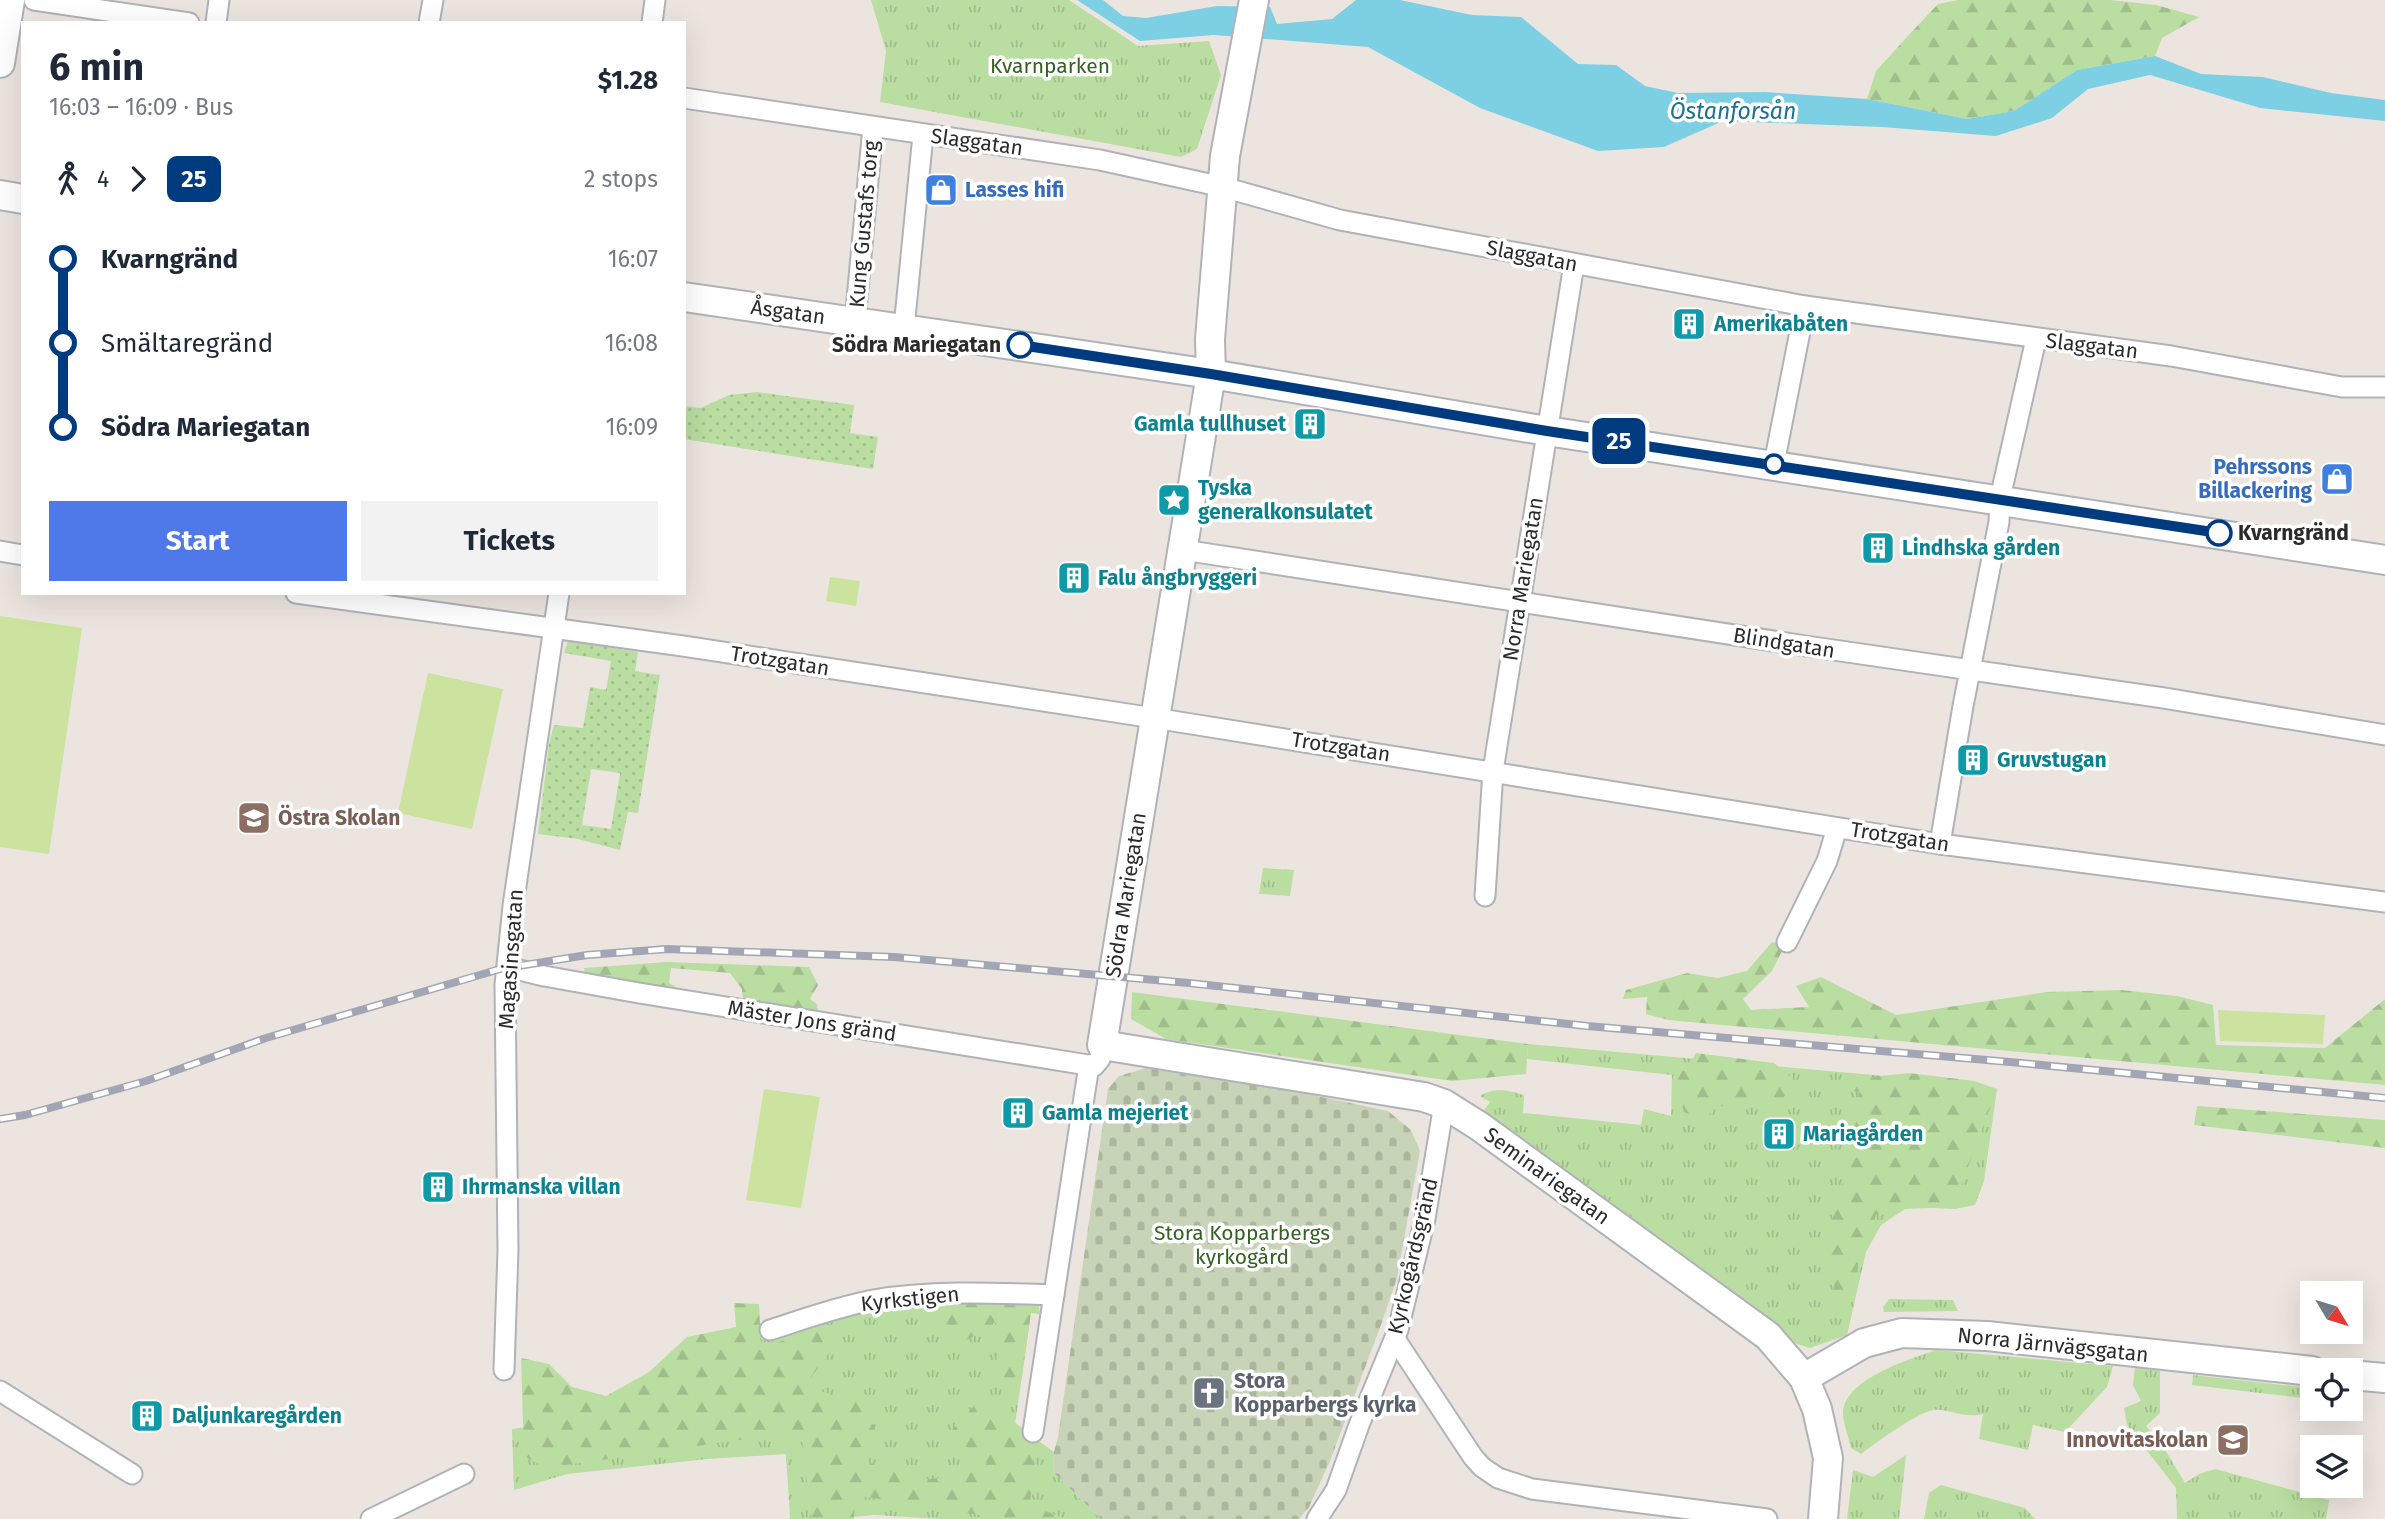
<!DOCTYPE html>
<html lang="en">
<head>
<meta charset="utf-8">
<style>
  :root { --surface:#fff; --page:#f2f2f3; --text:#1f2937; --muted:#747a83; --accent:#4f78e9 }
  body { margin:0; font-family:"Fira Sans",sans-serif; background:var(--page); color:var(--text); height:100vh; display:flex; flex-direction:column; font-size:26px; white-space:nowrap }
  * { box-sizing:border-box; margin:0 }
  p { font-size:23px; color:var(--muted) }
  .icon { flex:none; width:38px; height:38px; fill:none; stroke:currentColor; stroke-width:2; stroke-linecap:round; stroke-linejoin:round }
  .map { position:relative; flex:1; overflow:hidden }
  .drawer { position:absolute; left:21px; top:21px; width:665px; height:574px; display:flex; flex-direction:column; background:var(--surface); border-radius:0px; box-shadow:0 7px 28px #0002 }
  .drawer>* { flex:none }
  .badge { padding:0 14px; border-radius:10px; font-size:24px; line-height:46px }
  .needle { width:46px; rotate:128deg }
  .buttons { position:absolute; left:2300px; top:1281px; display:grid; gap:14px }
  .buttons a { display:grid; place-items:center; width:63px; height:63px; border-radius:0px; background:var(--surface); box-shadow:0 7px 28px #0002; font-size:35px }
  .map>.badge { position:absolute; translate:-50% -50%; box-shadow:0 0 0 4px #fff }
  .legs { display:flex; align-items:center; gap:10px; height:77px; padding:0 28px; font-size:23px }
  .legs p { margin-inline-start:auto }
  .overview { display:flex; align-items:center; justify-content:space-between; height:119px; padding:0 28px }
  h1 { font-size:38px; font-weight:700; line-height:52px }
  .action { display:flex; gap:14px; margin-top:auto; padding:14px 28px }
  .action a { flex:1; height:80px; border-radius:0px; background:var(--accent); color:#fff; font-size:28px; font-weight:700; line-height:80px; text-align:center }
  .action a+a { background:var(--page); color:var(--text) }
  ul { padding:0 28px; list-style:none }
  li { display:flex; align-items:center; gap:24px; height:84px; font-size:26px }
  li i { display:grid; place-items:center; width:10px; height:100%; margin:0 9px; background:currentColor }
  li i::after { content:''; width:18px; height:18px; margin:-9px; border:5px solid; border-radius:50%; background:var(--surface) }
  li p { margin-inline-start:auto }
  li:first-child i { background:linear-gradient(#0000 50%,currentColor 0) }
  li:last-child i { background:linear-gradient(currentColor 50%,#0000 0) }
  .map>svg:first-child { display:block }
</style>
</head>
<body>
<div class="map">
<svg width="2385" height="1519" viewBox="0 0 2385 1519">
  <defs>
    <pattern id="grass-tufts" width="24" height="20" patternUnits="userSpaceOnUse" patternTransform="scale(1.75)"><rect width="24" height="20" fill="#badda1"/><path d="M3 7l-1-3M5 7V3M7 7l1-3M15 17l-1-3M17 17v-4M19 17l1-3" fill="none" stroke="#a0be8b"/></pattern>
    <pattern id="forest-firs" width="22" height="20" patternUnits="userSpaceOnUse" patternTransform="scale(1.75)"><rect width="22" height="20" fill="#badda1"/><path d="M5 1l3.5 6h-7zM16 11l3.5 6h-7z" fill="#a0be8b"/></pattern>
    <pattern id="cemetery-stones" width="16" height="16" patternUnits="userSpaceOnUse" patternTransform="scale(1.75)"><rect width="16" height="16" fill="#c8d4b8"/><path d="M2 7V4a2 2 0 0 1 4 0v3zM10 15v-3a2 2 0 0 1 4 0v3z" fill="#acb69e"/></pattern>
    <pattern id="garden-dots" width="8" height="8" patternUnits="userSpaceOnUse" patternTransform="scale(1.75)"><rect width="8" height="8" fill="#badda1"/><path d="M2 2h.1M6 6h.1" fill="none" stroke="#a0be8b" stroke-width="1.8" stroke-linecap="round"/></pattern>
  </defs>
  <rect width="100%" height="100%" fill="#ece5df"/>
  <g fill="url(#grass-tufts)">
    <path d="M 871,0 L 1069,0 L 1138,46 L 1209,41 L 1221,75 L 1197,149 L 1181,157 L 880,102 L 886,51 Z"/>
    <path d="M 1263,868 L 1294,870 L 1290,896 L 1259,894 Z"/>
    <path d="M 1528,1044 L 1896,1077 L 1997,1089 L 1984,1181 L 1975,1205 L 1955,1209 L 1908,1207 L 1881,1225 L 1866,1252 L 1847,1335 L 1810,1348 L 1797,1344 L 1779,1334 L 1480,1116 L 1490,1102 L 1480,1096 C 1493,1087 1509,1090 1524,1095 L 1523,1113 L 1641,1125 L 1644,1109 L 1671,1116 L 1672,1075 L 1527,1059 Z"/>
    <path d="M 1036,1285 L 1040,1314 L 1031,1313 L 1015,1424 L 1054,1452 L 1053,1472 L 1101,1519 L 940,1519 L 874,1515 L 829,1519 L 790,1519 L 786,1454 L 707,1459 L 567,1474 L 514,1490 L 512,1429 L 588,1419 L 752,1327 L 822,1302 L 877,1290 Z"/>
    <path d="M 1889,1299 L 1953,1300 L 1958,1311 L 1884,1312 L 1883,1307 Z"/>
    <path d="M 1936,1350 L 2113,1366 L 2107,1387 L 2065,1432 L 2033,1425 L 2028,1450 L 1979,1439 L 1983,1414 C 1964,1419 1947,1408 1933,1410 C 1915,1414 1877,1442 1861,1454 L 1851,1448 C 1849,1438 1842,1421 1843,1411 C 1847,1378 1910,1359 1936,1350 Z"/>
    <path d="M 2135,1367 L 2160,1371 L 2160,1413 L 2146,1426 L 2161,1443 L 2185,1483 L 2199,1474 L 2215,1469 L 2329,1500 L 2326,1519 L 2177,1519 L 2176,1488 L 2127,1425 L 2124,1408 L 2141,1401 L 2133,1385 Z"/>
    <path d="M 2193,1375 L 2312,1388 L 2312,1399 L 2192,1385 Z"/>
    <path d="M 1906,1455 L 1899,1519 L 1847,1519 L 1853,1470 L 1873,1477 Z"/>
    <path d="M 1941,1485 L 2025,1508 L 2035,1519 L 1924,1519 L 1929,1493 Z"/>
  </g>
  <g fill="url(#forest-firs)">
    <path d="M 1958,0 L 2110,0 L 2156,5 L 2199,17 L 2162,38 L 2155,56 L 2077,70 L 2014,111 L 1967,119 L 1867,99 L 1876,71 L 1906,38 L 1938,4 Z"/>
    <path d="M 1772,942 L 1785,945 L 1772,971 L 1743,999 L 1751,1010 L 1809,1007 L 1796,986 L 1821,977 L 1896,1015 L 2047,992 L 2121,990 L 2177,996 L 2213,1005 L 2216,1045 L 2325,1048 L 2385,999 L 2385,1085 L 1668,1020 L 1646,1014 L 1647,997 L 1623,999 L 1626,990 L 1687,973 L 1718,978 L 1747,971 Z"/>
    <path d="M 667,962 L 809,967 L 818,985 L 810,999 L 817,1004 L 819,1018 L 743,1001 L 742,989 L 730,973 L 671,968 L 669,983 L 675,986 L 665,997 L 586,977 L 584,968 Z"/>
    <path d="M 1132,992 L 1528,1044 L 1526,1074 L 1452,1081 L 1166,1039 L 1131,1019 Z"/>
    <path d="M 1696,1053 L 1774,1063 L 1796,1081 L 1783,1098 L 1751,1098 L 1714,1108 L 1705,1121 L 1684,1112 L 1675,1075 L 1687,1069 Z"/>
    <path d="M 1909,1073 L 1974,1081 L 1997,1089 L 1953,1207 L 1904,1209 L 1877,1213 L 1863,1245 L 1848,1308 L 1834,1307 L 1833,1262 L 1825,1235 L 1839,1203 L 1859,1091 L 1838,1094 L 1833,1081 Z"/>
    <path d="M 2197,1106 L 2385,1120 L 2385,1148 L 2194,1125 Z"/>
    <path d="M 1021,1297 L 1031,1312 L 1022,1377 L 1009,1402 L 998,1357 L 995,1322 L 976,1335 L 945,1350 L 936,1307 L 951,1302 Z"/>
    <path d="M 734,1303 L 759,1304 L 761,1347 L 817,1331 L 829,1353 L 804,1387 L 857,1401 L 875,1427 L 868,1462 L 919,1481 L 975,1472 L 987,1463 L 979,1451 L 943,1440 L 983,1396 L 1035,1439 L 1030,1505 L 1066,1519 L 988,1519 L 985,1516 L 855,1495 L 854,1519 L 811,1519 L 801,1431 L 546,1468 L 524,1456 L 521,1358 L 549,1364 L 572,1387 L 606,1396 L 649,1372 L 687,1337 L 736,1327 Z"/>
  </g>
  <path fill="url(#cemetery-stones)" d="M 1146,1068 L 1303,1093 L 1388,1111 L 1411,1130 L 1420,1151 L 1397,1278 L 1382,1322 L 1330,1461 L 1309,1507 L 1299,1519 L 1101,1519 L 1053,1472 L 1054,1452 L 1058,1437 L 1108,1089 L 1119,1076 Z"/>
  <g fill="url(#garden-dots)" fill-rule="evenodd">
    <path d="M 757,392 L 854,405 L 850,433 L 878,437 L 873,469 L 684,439 L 684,406 L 701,408 L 729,395 Z"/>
    <path d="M 568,641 L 638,652 L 635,671 L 660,675 L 638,813 L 628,812 L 620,850 L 578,839 L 538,834 L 549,744 L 554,725 L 583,728 L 590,687 L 606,690 L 611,661 L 564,653 ZM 591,769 L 620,773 L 611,829 L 582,825 Z"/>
  </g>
  <g fill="#cbe39e">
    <path d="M 830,577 L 860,581 L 856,606 L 826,601 Z"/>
    <path d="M 0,616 L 82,628 L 49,854 L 0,847 Z"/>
    <path d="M 428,673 L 503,689 L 472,829 L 398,813 Z"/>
    <path d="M 2218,1010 L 2325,1015 L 2323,1044 L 2220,1041 Z"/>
    <path d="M 764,1089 L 820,1097 L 801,1208 L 746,1200 Z"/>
  </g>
  <path fill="#7dd0e3" d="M 1077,0 L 1103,0 L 1123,16 L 1146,18 L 1217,6 L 1270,7 L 1277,24 L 1332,19 L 1356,0 L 1400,0 L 1472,15 L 1521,17 L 1578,64 L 1616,65 L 1645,86 L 1678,93 L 1765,92 L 1867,99 L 1967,119 L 2014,111 L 2077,70 L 2155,56 L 2201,74 L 2263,77 L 2331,93 L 2385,100 L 2385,121 L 2260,108 L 2150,75 L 2088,89 L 2052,118 L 1996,136 L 1882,127 L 1723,121 L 1664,147 L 1598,151 L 1480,108 L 1368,47 L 1214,35 L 1140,41 Z"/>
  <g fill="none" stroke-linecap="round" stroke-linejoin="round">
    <defs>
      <g id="street">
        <path d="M 34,0 L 189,23"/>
        <path d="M 216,23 L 219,0"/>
        <path d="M 429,23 L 433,0"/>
        <path d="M 652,23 L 655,0"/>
        <path d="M 684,98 L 1100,160 L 1223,187 L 1340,220 L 1805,306 L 2171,356 L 2342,387 L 2385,387"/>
        <path d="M 855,321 L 873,127"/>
        <path d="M 904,328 L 923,135"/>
        <path d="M 1774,464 L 1805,306"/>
        <path d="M 2003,485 L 2036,339"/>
        <path d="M 1183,550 L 1806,646 L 2164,698 L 2385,735"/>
        <path d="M 0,551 L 23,555"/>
        <path d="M 296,593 L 683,646 L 1154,718 L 1940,844 L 2385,902"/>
        <path d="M 1940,844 L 1963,706 L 1999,522 L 2000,499"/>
        <path d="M 1485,896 L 1493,771 L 1574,264"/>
        <path d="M 1787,942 L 1827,861 L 1837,828"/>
        <path d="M 507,967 L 544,976 L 639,993 L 1094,1066 L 1100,1059 L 1102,1045"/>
        <path d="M 770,1330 C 804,1319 837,1307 873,1300 C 933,1290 994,1293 1054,1295"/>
        <path d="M 1395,1339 L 1473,1457 L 1482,1467 L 1498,1478 L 1532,1489 L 1767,1519"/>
        <path d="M 504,1370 L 508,1250 L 505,985 L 513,906 L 559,593"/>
        <path d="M 0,1391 L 132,1474"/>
        <path d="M 1033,1432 L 1089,1065"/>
        <path d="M 371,1519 L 464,1474"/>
        <path d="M 1317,1519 L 1336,1490 L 1359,1425 L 1398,1330 L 1425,1219 L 1444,1104"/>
      </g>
      <g id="secondary">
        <path d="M 1254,0 L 1225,156 L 1210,339 L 1211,374 L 1102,1045 L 1424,1097 L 1444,1104 L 1479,1126 L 1768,1336 L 1804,1378 L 1817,1409 L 1828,1458 L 1823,1519"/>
        <path d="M 0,63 L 10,0"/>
        <path d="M 0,195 L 23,199"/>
        <path d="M 684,297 L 1211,374 L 1547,431 L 2385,560"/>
        <path d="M 2350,1375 L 2385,1378"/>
        <path d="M 1804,1378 L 1864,1343 L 1902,1333 L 1987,1336 L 2312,1371"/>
      </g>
    </defs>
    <use href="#street" stroke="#b0b2ba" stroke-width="23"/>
    <use href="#secondary" stroke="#b0b2ba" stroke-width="32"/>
    <use href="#street" stroke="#fff" stroke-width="19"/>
    <use href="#secondary" stroke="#fff" stroke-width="28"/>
    <defs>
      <path id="rail" d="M 0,1119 L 25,1115 L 146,1081 L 266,1038 L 500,969 L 587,955 L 667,949 L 894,957 L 1189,983 L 1587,1026 L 2010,1062 L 2385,1098"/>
    </defs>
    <use href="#rail" stroke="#a2a6b4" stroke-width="8"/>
    <use href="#rail" stroke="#fff" stroke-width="5" stroke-dasharray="16" stroke-linecap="butt"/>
  </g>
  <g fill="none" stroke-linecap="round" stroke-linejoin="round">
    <defs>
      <path id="line-1" d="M 1020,345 L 1211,374 L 1547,431 L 2219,533"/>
    </defs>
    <use href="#line-1" stroke="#fff" stroke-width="16"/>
    <use href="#line-1" stroke="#003b80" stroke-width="10"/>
  </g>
  <defs>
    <symbol id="shop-square" viewBox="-11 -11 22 22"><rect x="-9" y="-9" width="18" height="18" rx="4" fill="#3f7fe0" stroke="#fff"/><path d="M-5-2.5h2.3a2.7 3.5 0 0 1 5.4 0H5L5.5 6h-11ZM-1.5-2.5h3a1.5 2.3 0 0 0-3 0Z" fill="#fff"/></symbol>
    <symbol id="building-square" viewBox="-11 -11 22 22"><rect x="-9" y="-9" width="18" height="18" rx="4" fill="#0f9aa8" stroke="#fff"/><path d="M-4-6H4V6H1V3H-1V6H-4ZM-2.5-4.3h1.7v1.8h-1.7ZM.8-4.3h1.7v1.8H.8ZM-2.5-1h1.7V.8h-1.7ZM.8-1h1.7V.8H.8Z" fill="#fff"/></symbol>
    <symbol id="sight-square" viewBox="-11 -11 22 22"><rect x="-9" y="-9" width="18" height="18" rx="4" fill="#0f9aa8" stroke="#fff"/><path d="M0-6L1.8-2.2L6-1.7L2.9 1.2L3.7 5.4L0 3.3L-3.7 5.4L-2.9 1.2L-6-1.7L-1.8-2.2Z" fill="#fff"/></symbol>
    <symbol id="school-square" viewBox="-11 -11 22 22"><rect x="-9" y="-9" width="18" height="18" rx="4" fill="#8d6e63" stroke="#fff"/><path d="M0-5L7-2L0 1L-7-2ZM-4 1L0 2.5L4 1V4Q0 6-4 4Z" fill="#fff"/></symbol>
    <symbol id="church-square" viewBox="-11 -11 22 22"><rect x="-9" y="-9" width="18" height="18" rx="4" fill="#6b7280" stroke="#fff"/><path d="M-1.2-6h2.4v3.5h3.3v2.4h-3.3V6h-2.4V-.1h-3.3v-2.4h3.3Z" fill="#fff"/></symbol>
  </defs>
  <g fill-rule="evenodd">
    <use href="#shop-square" x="922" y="171" width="38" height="38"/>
    <use href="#building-square" x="1670" y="305" width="38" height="38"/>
    <use href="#building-square" x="1291" y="405" width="38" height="38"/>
    <use href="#shop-square" x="2318" y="460" width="38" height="38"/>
    <use href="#sight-square" x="1155" y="481" width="38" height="38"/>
    <use href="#building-square" x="1859" y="529" width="38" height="38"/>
    <use href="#building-square" x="1055" y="559" width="38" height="38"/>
    <use href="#building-square" x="1954" y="741" width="38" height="38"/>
    <use href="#school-square" x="235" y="799" width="38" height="38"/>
    <use href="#building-square" x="999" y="1094" width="38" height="38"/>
    <use href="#building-square" x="1760" y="1115" width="38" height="38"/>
    <use href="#building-square" x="419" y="1168" width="38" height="38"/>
    <use href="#church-square" x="1190" y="1374" width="38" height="38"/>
    <use href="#building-square" x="128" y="1397" width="38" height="38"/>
    <use href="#school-square" x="2214" y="1421" width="38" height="38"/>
  </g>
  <g fill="#fff" stroke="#003b80" stroke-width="3.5">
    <circle cx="1020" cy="345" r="12"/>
    <circle cx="1774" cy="464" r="9"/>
    <circle cx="2219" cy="533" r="12"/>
  </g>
  <g text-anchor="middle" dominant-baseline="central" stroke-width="7" stroke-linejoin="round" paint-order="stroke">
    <g font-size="21" fill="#346222" stroke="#fff">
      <text x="1050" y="66">Kvarnparken</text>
      <text x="1242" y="1233">Stora Kopparbergs<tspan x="1242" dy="24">kyrkogård</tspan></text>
    </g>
    <g font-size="21" fill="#2b2b2b" stroke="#fff">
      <text transform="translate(977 142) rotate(8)">Slaggatan</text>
      <text transform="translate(864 224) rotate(-85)">Kung Gustafs torg</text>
      <text transform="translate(1532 256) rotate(11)">Slaggatan</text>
      <text transform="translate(788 312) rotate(8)">Åsgatan</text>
      <text transform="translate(2092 346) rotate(7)">Slaggatan</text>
      <text transform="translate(1523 579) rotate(-81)">Norra Mariegatan</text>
      <text transform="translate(1784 643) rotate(9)">Blindgatan</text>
      <text transform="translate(780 661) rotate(9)">Trotzgatan</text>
      <text transform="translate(1341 747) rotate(9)">Trotzgatan</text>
      <text transform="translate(1900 837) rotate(9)">Trotzgatan</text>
      <text transform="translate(1126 895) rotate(-81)">Södra Mariegatan</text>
      <text transform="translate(511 959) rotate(-86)">Magasinsgatan</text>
      <text transform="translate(812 1021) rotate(9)">Mäster Jons gränd</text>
      <text transform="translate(1547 1176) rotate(36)">Seminariegatan</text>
      <text transform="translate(1413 1256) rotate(-77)">Kyrkogårdsgränd</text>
      <text transform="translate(910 1299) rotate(-6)">Kyrkstigen</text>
      <text transform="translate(2053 1345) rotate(6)">Norra Järnvägsgatan</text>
    </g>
    <g font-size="21" font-weight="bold" fill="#366cbe" stroke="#fff" text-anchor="start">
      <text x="965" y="190">Lasses hifi</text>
      <text x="2312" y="467" text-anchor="end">Pehrssons<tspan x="2312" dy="24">Billackering</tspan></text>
    </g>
    <g font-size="21" font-weight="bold" fill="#0d838f" stroke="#fff" text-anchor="start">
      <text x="1714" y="324">Amerikabåten</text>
      <text x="1286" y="424" text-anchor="end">Gamla tullhuset</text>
      <text x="1198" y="488">Tyska<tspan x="1198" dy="24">generalkonsulatet</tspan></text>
      <text x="1902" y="548">Lindhska gården</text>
      <text x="1098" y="578">Falu ångbryggeri</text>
      <text x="1997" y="760">Gruvstugan</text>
      <text x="1042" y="1113">Gamla mejeriet</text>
      <text x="1803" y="1134">Mariagården</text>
      <text x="462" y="1187">Ihrmanska villan</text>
      <text x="172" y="1416">Daljunkaregården</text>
    </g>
    <g font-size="21" font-weight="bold" fill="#2b2b2b" stroke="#fff" text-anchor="end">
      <text x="1001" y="345">Södra Mariegatan</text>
      <text x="2238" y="533" text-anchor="start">Kvarngränd</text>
    </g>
    <g font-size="21" font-weight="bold" fill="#785e54" stroke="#fff" text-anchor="start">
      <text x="278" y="818">Östra Skolan</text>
      <text x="2208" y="1440" text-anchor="end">Innovitaskolan</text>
    </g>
    <g font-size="21" font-weight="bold" fill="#5b616d" stroke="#fff" text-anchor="start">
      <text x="1234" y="1381">Stora<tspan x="1234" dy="24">Kopparbergs kyrka</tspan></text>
    </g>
    <g font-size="23" font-style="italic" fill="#1b7190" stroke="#fff">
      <text x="1733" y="111">Östanforsån</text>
    </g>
  </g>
</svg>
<div class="buttons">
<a><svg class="needle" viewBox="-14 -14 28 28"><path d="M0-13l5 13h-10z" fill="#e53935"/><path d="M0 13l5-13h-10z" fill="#747a83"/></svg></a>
<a><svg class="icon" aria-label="locate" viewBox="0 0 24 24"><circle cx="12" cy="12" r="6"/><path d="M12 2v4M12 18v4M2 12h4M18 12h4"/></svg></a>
<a><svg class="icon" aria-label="layers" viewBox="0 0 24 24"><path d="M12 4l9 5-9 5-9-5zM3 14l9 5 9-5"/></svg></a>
</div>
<b class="badge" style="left:1619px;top:441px;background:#003b80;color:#fff">25</b>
<section class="drawer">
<div class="overview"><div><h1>6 min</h1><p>16:03 – 16:09 · Bus</p></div><b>$1.28</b></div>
<div class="legs"><svg class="icon" aria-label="walk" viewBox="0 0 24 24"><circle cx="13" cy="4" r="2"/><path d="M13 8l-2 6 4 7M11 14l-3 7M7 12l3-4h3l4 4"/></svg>4<svg class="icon" aria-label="forward" viewBox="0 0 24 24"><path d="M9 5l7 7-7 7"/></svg><b class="badge" style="background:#003b80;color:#fff">25</b><p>2 stops</p></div>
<ul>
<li><i style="color:#003b80"></i><b>Kvarngränd</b><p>16:07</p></li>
<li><i style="color:#003b80"></i><span>Smältaregränd</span><p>16:08</p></li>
<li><i style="color:#003b80"></i><b>Södra Mariegatan</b><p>16:09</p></li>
</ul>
<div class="action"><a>Start</a><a>Tickets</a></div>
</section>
</div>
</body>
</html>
